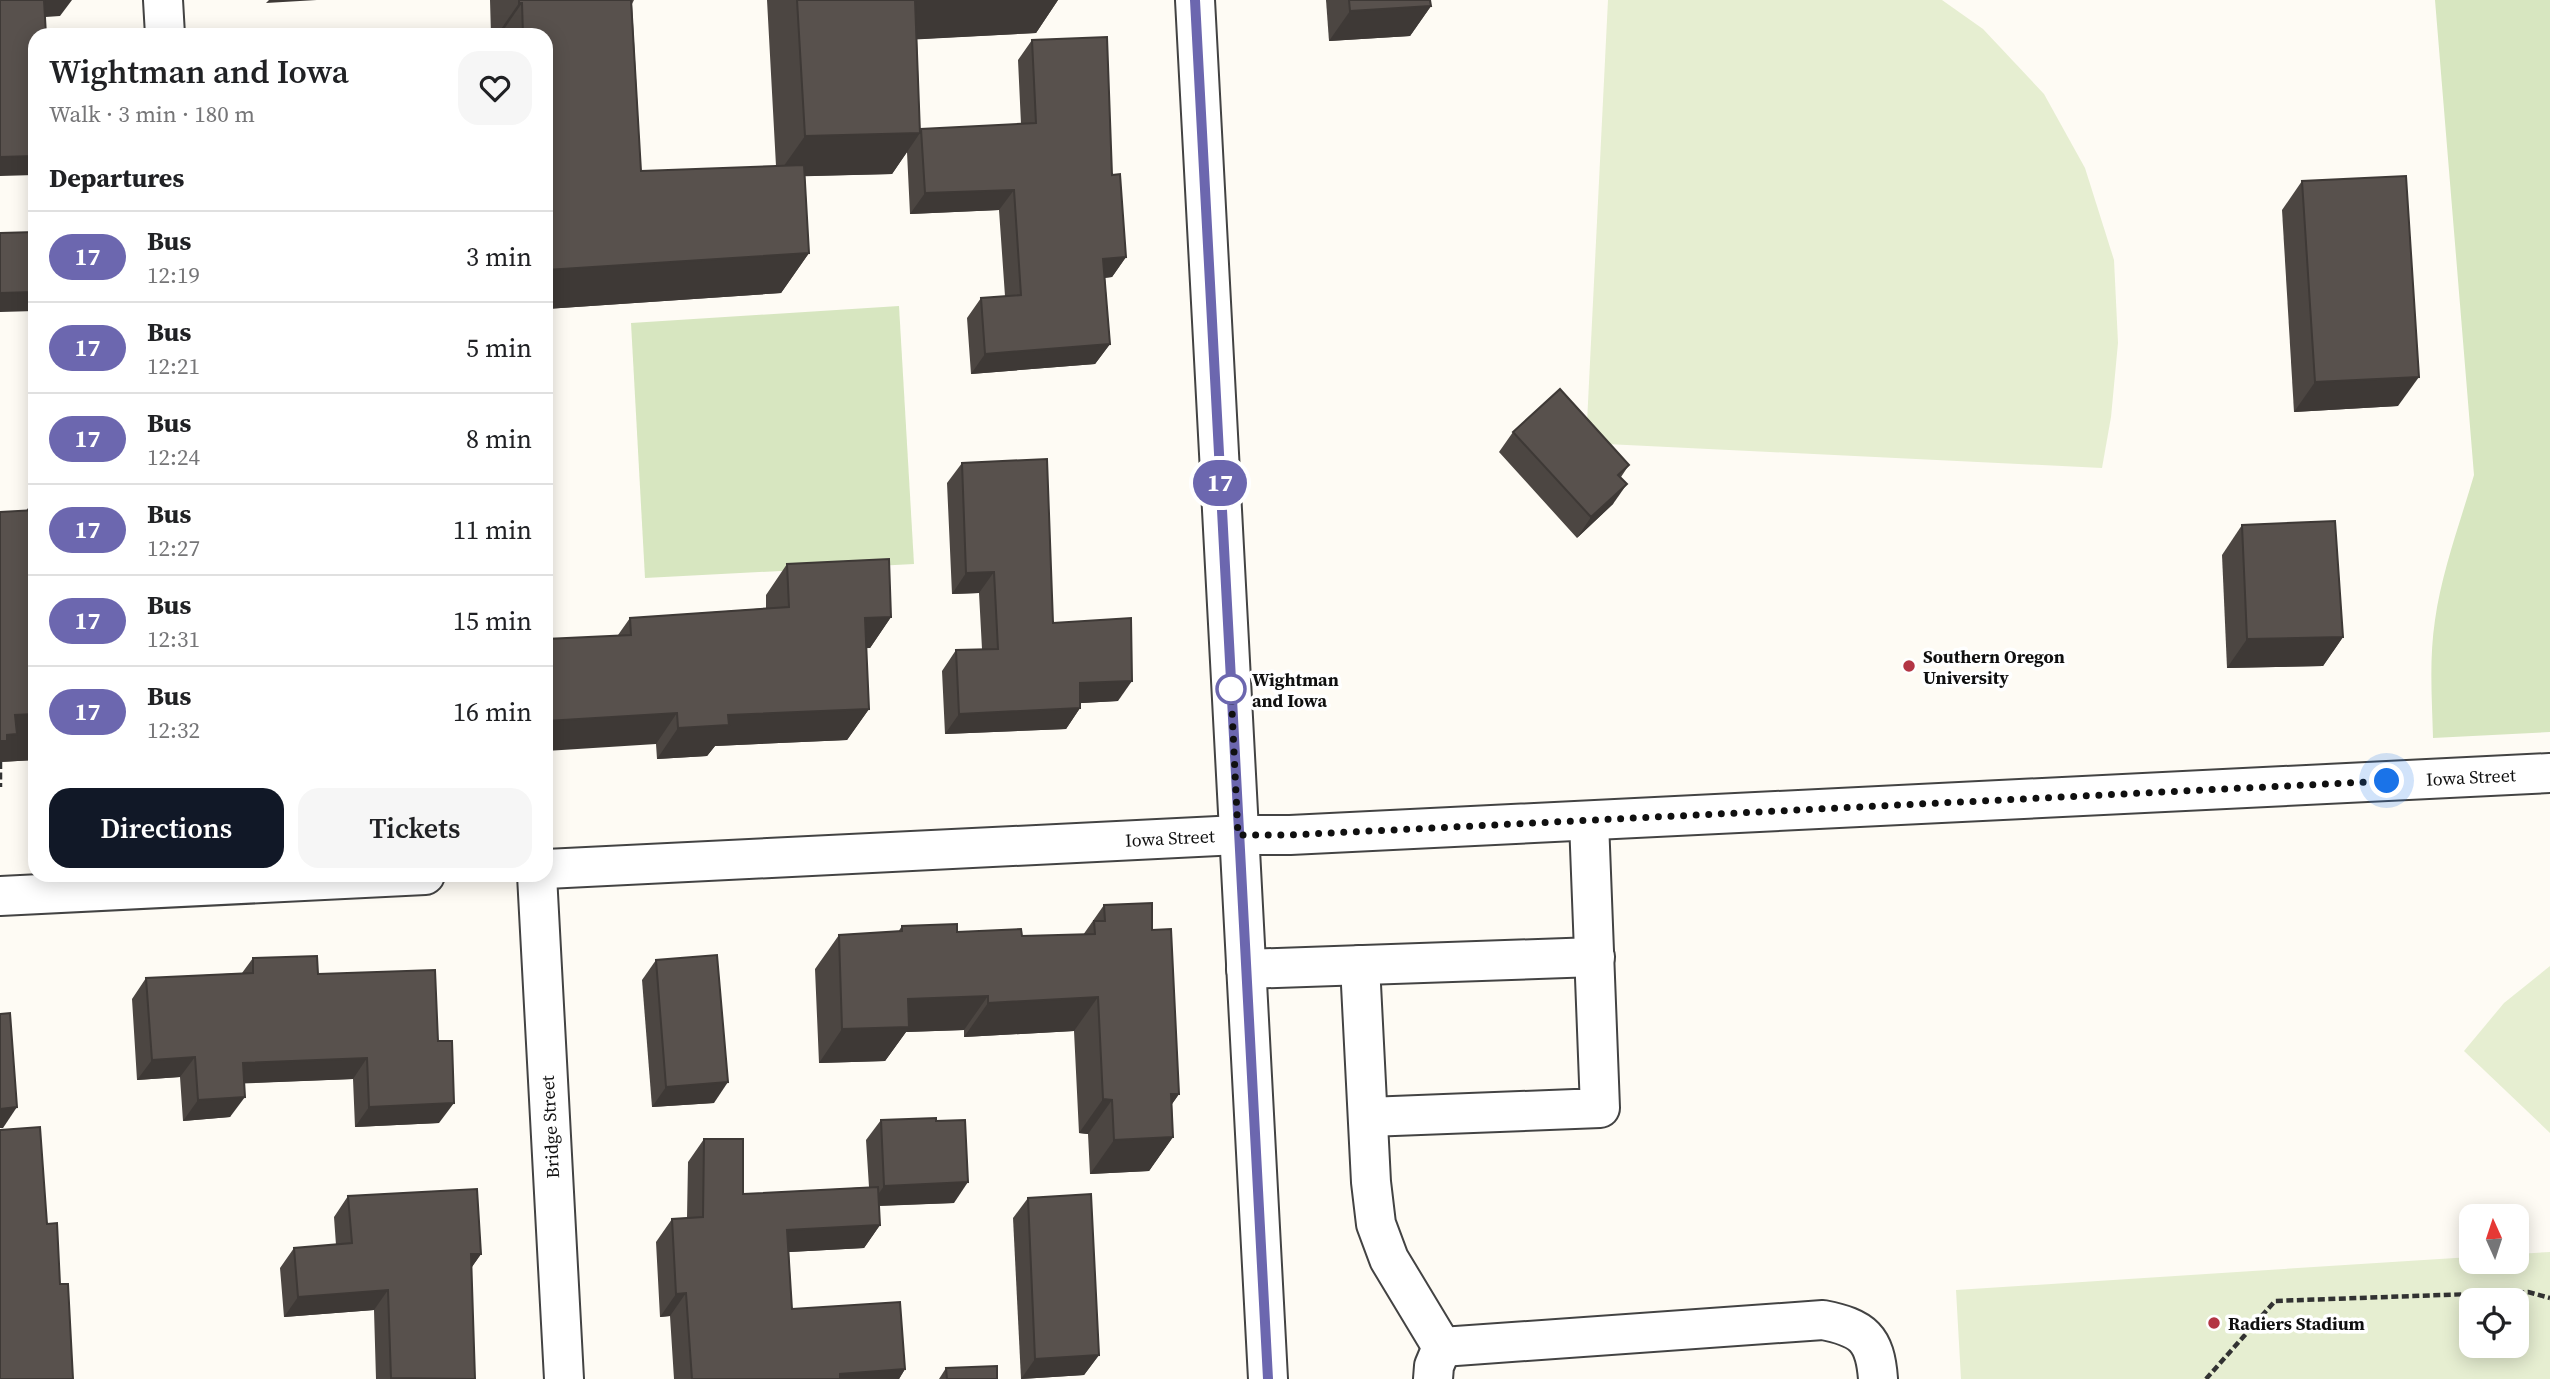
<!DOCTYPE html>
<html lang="en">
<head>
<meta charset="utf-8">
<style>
  :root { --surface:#fff; --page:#f6f6f6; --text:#202124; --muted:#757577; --line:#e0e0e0; --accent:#111827 }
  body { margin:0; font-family:"Source Serif 4",serif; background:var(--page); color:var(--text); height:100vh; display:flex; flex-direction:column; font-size:26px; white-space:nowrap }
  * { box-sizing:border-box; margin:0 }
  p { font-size:23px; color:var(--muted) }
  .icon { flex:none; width:38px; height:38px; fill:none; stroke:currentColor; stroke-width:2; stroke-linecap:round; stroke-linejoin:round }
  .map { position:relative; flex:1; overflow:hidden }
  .details { position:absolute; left:28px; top:28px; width:525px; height:854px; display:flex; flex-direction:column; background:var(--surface); border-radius:21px; box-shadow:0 4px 18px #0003 }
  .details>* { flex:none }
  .badge { padding:0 14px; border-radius:23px; font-size:24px; line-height:46px }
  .needle { width:46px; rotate:357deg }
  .tools { position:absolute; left:2459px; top:1204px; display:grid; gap:14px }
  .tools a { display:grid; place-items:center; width:70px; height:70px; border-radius:14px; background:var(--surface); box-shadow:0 4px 18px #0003; font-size:35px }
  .you { position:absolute; width:35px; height:35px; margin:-18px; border:5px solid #fff; border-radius:50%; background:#1a73e8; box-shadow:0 0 0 10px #1a73e833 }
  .map>.badge { position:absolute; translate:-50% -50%; box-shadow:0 0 0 4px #fff }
  h2 { padding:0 21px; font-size:26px; line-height:63px }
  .round { display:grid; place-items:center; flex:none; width:74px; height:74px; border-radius:21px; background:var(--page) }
  .headline { display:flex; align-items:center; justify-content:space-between; height:119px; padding:0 21px }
  h1 { font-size:33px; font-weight:600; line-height:52px }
  .primary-button { display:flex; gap:14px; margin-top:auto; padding:14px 21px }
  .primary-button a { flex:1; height:80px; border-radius:21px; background:var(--accent); color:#fff; font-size:28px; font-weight:600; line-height:80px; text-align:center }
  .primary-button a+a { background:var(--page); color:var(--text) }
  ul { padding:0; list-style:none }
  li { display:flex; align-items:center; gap:21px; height:91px; padding:0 21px; border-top:2px solid var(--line) }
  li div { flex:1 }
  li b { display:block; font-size:26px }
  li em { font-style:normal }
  li .badge { min-width:77px; font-weight:700; text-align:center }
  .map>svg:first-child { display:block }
</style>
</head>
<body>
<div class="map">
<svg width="2550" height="1379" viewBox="0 0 2550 1379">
  <rect width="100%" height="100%" fill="#fefbf4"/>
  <g fill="#d7e6c0">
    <path d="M 2435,0 L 2550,0 L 2550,732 L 2433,738 C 2432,699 2429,659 2435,620 C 2442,571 2460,523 2474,475 Z"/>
    <path d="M 899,306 L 914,564 L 645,578 L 631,323 Z"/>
  </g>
  <g fill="#e6eed1" fill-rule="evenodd">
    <path d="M 1608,0 L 1942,0 L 1983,29 L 2044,94 L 2085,168 L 2114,260 L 2118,343 L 2111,417 L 2102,468 L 1586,443 Z"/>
    <path d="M 2550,966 L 2550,1133 L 2464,1051 L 2504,1003 Z"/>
    <path d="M 2550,1252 L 2550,1379 L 1961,1379 L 1956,1290 L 2471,1257 L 2471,1262 L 2516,1262 L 2517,1254 ZM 2471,1300 L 2516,1300 L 2516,1346 L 2471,1346 Z"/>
  </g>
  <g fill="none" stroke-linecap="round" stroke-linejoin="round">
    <defs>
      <g id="minor">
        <path d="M 163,0 L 165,35"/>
        <path d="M 1195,0 L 1268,1379"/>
        <path d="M 546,869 L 1238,835 L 1290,835 L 2550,773"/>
        <path d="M 537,875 L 564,1379"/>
        <path d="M 0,896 L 425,875"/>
        <path d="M 1360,965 L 1371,1182 L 1376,1224 L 1389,1259 L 1442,1347 L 1823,1320 C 1863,1328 1875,1338 1878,1379"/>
        <path d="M 1246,969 L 1595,957"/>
        <path d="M 1368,1117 L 1600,1108 L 1589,821"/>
        <path d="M 1433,1379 L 1434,1366 L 1442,1347"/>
      </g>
    </defs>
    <use href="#minor" stroke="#434343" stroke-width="42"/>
    <g stroke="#323232" stroke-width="4.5" stroke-dasharray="7 3.5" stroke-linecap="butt">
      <path d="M 0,762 L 0,787"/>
      <path d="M 2206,1379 L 2275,1301 L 2528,1292 L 2550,1298"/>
    </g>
    <use href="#minor" stroke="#fff" stroke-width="38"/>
  </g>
  <g fill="#4c4642">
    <path d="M 490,0 L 634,0 L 632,4 L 641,171 L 776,166 L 767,0 L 1058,0 L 1036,33 L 917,39 L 920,131 L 1021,124 L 1018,60 L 1032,40 L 1112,175 L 1126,257 L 1112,277 L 1105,278 L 1110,344 L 1095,364 L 971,374 L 967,318 L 981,298 L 1005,296 L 999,210 L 910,214 L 907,152 L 892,174 L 805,176 L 809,253 L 781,293 L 546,309 L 546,35 L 491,35 Z"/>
    <path d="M 1326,0 L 1430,0 L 1431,6 L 1410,36 L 1329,41 Z"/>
    <path d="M 2302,181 L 2398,406 L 2294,412 L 2282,210 Z"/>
    <path d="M 1513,432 L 1629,465 L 1621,477 L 1613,504 L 1577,538 L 1499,452 Z"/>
    <path d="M 962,463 L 1053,623 L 1118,701 L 1080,703 L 1080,708 L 1066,729 L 945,734 L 942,671 L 956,650 L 982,649 L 979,593 L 952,594 L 947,483 Z"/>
    <path d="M 35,497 L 35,760 L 0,762 L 26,511 Z"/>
    <path d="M 2242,525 L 2343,637 L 2323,666 L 2227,668 L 2222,555 Z"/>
    <path d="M 787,564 L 891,617 L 870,648 L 866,648 L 869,709 L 847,740 L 715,746 L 707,756 L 657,759 L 656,744 L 618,635 L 630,618 L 766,608 L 766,595 Z"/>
    <path d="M 1104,905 L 1152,930 L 1179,1094 L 1172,1104 L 1173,1137 L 1149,1171 L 1090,1174 L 1088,1134 L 1079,1133 L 1074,1031 L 964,1037 L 964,1030 L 906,1032 L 885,1061 L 819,1063 L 815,969 L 839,935 L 898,932 L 902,926 L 957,932 L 1022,936 L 1083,935 Z"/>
    <path d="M 253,958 L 318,974 L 439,1123 L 355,1127 L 353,1079 L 244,1083 L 230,1117 L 183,1121 L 180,1077 L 137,1080 L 132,999 L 146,978 L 242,973 Z"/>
    <path d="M 656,960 L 714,1103 L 652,1107 L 642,980 Z"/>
    <path d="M 881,1120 L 954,1203 L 879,1206 L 880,1225 L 864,1248 L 789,1252 L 792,1309 L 905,1369 L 899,1379 L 674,1379 L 670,1316 L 660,1317 L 656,1242 L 672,1219 L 687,1218 L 688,1162 L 704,1139 L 743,1194 L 869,1187 L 866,1140 Z"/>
    <path d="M 348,1196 L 481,1254 L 471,1268 L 475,1379 L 376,1379 L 374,1310 L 284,1317 L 280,1268 L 294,1248 L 336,1245 L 334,1217 Z"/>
    <path d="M 1028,1198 L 1099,1355 L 1084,1375 L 1021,1379 L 1013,1218 Z"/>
    <path d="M 946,1368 L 997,1379 L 939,1379 Z"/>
  </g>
  <g fill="#3e3936">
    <path d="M 43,0 L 72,0 L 60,16 L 31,18 Z"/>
    <path d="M 269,0 L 317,0 L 266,3 Z"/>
    <path d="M 915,0 L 1058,0 L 1036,33 L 887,41 Z"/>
    <path d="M 519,3 L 522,3 L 500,35 L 497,35 Z"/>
    <path d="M 1431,6 L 1410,36 L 1329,41 L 1350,11 Z"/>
    <path d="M 920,133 L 892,174 L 776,177 L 805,136 Z"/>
    <path d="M 35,156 L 35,175 L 0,176 L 0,157 Z"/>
    <path d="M 1014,190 L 999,210 L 910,214 L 925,193 Z"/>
    <path d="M 809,253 L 781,293 L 546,309 L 546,270 Z"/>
    <path d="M 1126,257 L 1112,277 L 1089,279 L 1103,259 Z"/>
    <path d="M 35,292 L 35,311 L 0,312 L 0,293 Z"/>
    <path d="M 1110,344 L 1095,364 L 971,374 L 985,354 Z"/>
    <path d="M 2419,377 L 2398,406 L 2294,412 L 2315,382 Z"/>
    <path d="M 1627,484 L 1613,504 L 1577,538 L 1591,517 Z"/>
    <path d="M 994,572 L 979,593 L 952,594 L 966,573 Z"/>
    <path d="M 891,617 L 870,648 L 844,649 L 865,618 Z"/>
    <path d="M 2343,637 L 2323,666 L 2227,668 L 2247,639 Z"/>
    <path d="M 1132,681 L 1118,701 L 1065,704 L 1080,683 Z"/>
    <path d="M 1080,708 L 1066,729 L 945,734 L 959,714 Z"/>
    <path d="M 869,709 L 847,740 L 715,746 L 707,756 L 657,759 L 678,728 L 728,715 Z"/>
    <path d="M 677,713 L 656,744 L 546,751 L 546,721 Z"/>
    <path d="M 35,714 L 35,760 L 0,762 L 0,737 L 15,715 Z"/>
    <path d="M 988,996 L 964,1030 L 906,1032 L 885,1061 L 819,1063 L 842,1029 L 908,999 Z"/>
    <path d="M 1098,997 L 1074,1031 L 964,1037 L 988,1003 Z"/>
    <path d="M 195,1057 L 180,1077 L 137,1080 L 152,1060 Z"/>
    <path d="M 367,1058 L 353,1079 L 228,1084 L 243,1063 Z"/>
    <path d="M 728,1082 L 714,1103 L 652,1107 L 666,1087 Z"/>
    <path d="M 1171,1094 L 1179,1094 L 1155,1128 Z"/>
    <path d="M 245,1097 L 230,1117 L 183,1121 L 198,1100 Z"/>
    <path d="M 1103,1099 L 1112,1100 L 1088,1134 L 1079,1133 Z"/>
    <path d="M 454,1103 L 439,1123 L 355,1127 L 369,1107 Z"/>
    <path d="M 17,1107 L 3,1128 L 0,1128 L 0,1109 Z"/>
    <path d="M 1173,1137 L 1149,1171 L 1090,1174 L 1114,1140 Z"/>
    <path d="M 968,1182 L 954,1203 L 870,1206 L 884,1186 Z"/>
    <path d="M 880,1225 L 864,1248 L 771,1253 L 787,1230 Z"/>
    <path d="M 471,1254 L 481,1254 L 467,1274 Z"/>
    <path d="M 388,1290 L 374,1310 L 284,1317 L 298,1297 Z"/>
    <path d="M 686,1293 L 670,1316 L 660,1317 L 676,1294 Z"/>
    <path d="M 1099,1355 L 1084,1375 L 1021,1379 L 1035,1359 Z"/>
    <path d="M 905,1369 L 899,1379 L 836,1379 L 840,1374 Z"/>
  </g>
  <g fill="#58514d" stroke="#3e3936" stroke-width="2">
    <path d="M 0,0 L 44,0 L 46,35 L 35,35 L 35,156 L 0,157 Z"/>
    <path d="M 519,0 L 631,0 L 641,171 L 804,165 L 809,253 L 546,270 L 546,35 L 523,35 L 522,3 L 519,3 Z"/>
    <path d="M 797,0 L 917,0 L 915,0 L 920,133 L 805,136 Z"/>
    <path d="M 1349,0 L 1430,0 L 1431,6 L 1350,11 Z"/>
    <path d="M 1107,37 L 1112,175 L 1120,174 L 1126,257 L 1103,259 L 1110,344 L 985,354 L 981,298 L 1021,295 L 1014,190 L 925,193 L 921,129 L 1036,123 L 1032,40 Z"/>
    <path d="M 2406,176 L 2419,377 L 2315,382 L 2302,181 Z"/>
    <path d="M 35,232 L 35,292 L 0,293 L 0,233 Z"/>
    <path d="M 1560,389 L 1629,465 L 1618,475 L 1627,484 L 1591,517 L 1513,432 Z"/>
    <path d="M 1047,459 L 1053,623 L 1131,618 L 1132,681 L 1080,683 L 1080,708 L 959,714 L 956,650 L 998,649 L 994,572 L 966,573 L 962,463 Z"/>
    <path d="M 35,510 L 35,714 L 15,715 L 17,734 L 7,735 L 7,741 L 0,741 L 0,512 Z"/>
    <path d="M 2335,521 L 2343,637 L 2247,639 L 2242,525 Z"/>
    <path d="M 889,559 L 891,617 L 865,618 L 869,709 L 728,715 L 729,725 L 678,728 L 677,713 L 546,721 L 546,639 L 631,635 L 630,618 L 789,607 L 787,564 Z"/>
    <path d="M 1152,903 L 1152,930 L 1171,929 L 1179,1094 L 1171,1094 L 1173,1137 L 1114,1140 L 1112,1100 L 1103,1099 L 1098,997 L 988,1003 L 988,996 L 908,999 L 909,1027 L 842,1029 L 839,935 L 902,931 L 902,926 L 957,924 L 957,932 L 1021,929 L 1022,936 L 1095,934 L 1094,921 L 1105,921 L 1104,905 Z"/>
    <path d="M 717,955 L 728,1082 L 666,1087 L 656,960 Z"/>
    <path d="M 317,956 L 318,974 L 435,970 L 438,1041 L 452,1041 L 454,1103 L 369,1107 L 367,1058 L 243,1063 L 245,1097 L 198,1100 L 195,1057 L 152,1060 L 146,978 L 253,973 L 253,958 Z"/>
    <path d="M 10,1013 L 17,1107 L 0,1109 L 0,1014 Z"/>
    <path d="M 936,1118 L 936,1121 L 965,1120 L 968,1182 L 884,1186 L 881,1120 Z"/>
    <path d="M 40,1127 L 47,1224 L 57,1223 L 60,1284 L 68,1284 L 73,1379 L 0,1379 L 0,1130 Z"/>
    <path d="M 704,1139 L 743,1139 L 743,1194 L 878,1187 L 880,1225 L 787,1230 L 792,1309 L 900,1302 L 905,1369 L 840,1374 L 840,1379 L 692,1379 L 686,1293 L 676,1294 L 672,1219 L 703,1217 Z"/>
    <path d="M 477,1189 L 481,1254 L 471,1254 L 475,1379 L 391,1378 L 388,1290 L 298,1297 L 294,1248 L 352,1243 L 348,1196 Z"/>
    <path d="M 1091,1194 L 1099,1355 L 1035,1359 L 1028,1198 Z"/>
    <path d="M 997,1366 L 997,1379 L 947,1379 L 946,1368 Z"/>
  </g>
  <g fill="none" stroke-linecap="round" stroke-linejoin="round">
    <defs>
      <path id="line" d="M 1195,0 L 1268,1379"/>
    </defs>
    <use href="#line" stroke="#fff" stroke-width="16"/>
    <use href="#line" stroke="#6c67af" stroke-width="10"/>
    <path stroke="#101010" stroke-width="7" stroke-dasharray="0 12.6" d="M 1231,689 L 1238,835 L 1290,835 L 2387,781"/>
  </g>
  <g fill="#b33544" stroke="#fff" stroke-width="2.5">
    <circle cx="1909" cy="666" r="7"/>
    <circle cx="2214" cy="1323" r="7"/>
  </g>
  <circle fill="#fff" stroke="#6c67af" stroke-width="3.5" cx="1231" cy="689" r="14"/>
  <g text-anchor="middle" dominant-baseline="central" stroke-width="7" stroke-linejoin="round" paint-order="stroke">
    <g font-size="18" font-weight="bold" fill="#101010" stroke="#fff" text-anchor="start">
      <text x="1923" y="656">Southern Oregon<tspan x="1923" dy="21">University</tspan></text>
      <text x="2228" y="1323">Radiers Stadium</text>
    </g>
    <g font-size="18" font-weight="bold" fill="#101010" stroke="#fff" text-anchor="start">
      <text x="1252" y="679">Wightman<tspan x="1252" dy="21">and Iowa</tspan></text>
    </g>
    <g font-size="18" fill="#101010" stroke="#fff">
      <text transform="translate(2471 777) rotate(-3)">Iowa Street</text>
      <text transform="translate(1170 838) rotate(-3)">Iowa Street</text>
      <text transform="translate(550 1127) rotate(-93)">Bridge Street</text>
    </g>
  </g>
</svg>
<div class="tools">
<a><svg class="needle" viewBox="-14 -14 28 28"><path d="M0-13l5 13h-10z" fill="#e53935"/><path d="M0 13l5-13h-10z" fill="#757577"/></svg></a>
<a><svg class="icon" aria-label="locate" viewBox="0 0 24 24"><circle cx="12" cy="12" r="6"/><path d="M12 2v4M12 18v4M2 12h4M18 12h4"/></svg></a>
</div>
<div class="you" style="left:2387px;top:781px"></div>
<b class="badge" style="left:1220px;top:483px;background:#6c67af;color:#fff">17</b>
<section class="details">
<div class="headline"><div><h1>Wightman and Iowa</h1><p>Walk · 3 min · 180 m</p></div><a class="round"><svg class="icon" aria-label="heart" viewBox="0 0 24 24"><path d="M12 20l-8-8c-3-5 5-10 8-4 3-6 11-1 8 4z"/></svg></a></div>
<h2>Departures</h2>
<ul>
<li><span class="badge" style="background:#6c67af;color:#fff">17</span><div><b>Bus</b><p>12:19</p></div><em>3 min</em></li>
<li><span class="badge" style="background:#6c67af;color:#fff">17</span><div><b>Bus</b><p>12:21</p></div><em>5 min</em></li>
<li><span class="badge" style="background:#6c67af;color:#fff">17</span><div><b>Bus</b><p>12:24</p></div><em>8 min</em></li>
<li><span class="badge" style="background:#6c67af;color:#fff">17</span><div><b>Bus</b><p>12:27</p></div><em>11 min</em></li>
<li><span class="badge" style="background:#6c67af;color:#fff">17</span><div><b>Bus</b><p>12:31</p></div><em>15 min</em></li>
<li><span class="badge" style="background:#6c67af;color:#fff">17</span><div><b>Bus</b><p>12:32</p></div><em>16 min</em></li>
</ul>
<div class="primary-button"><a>Directions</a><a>Tickets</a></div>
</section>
</div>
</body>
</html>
